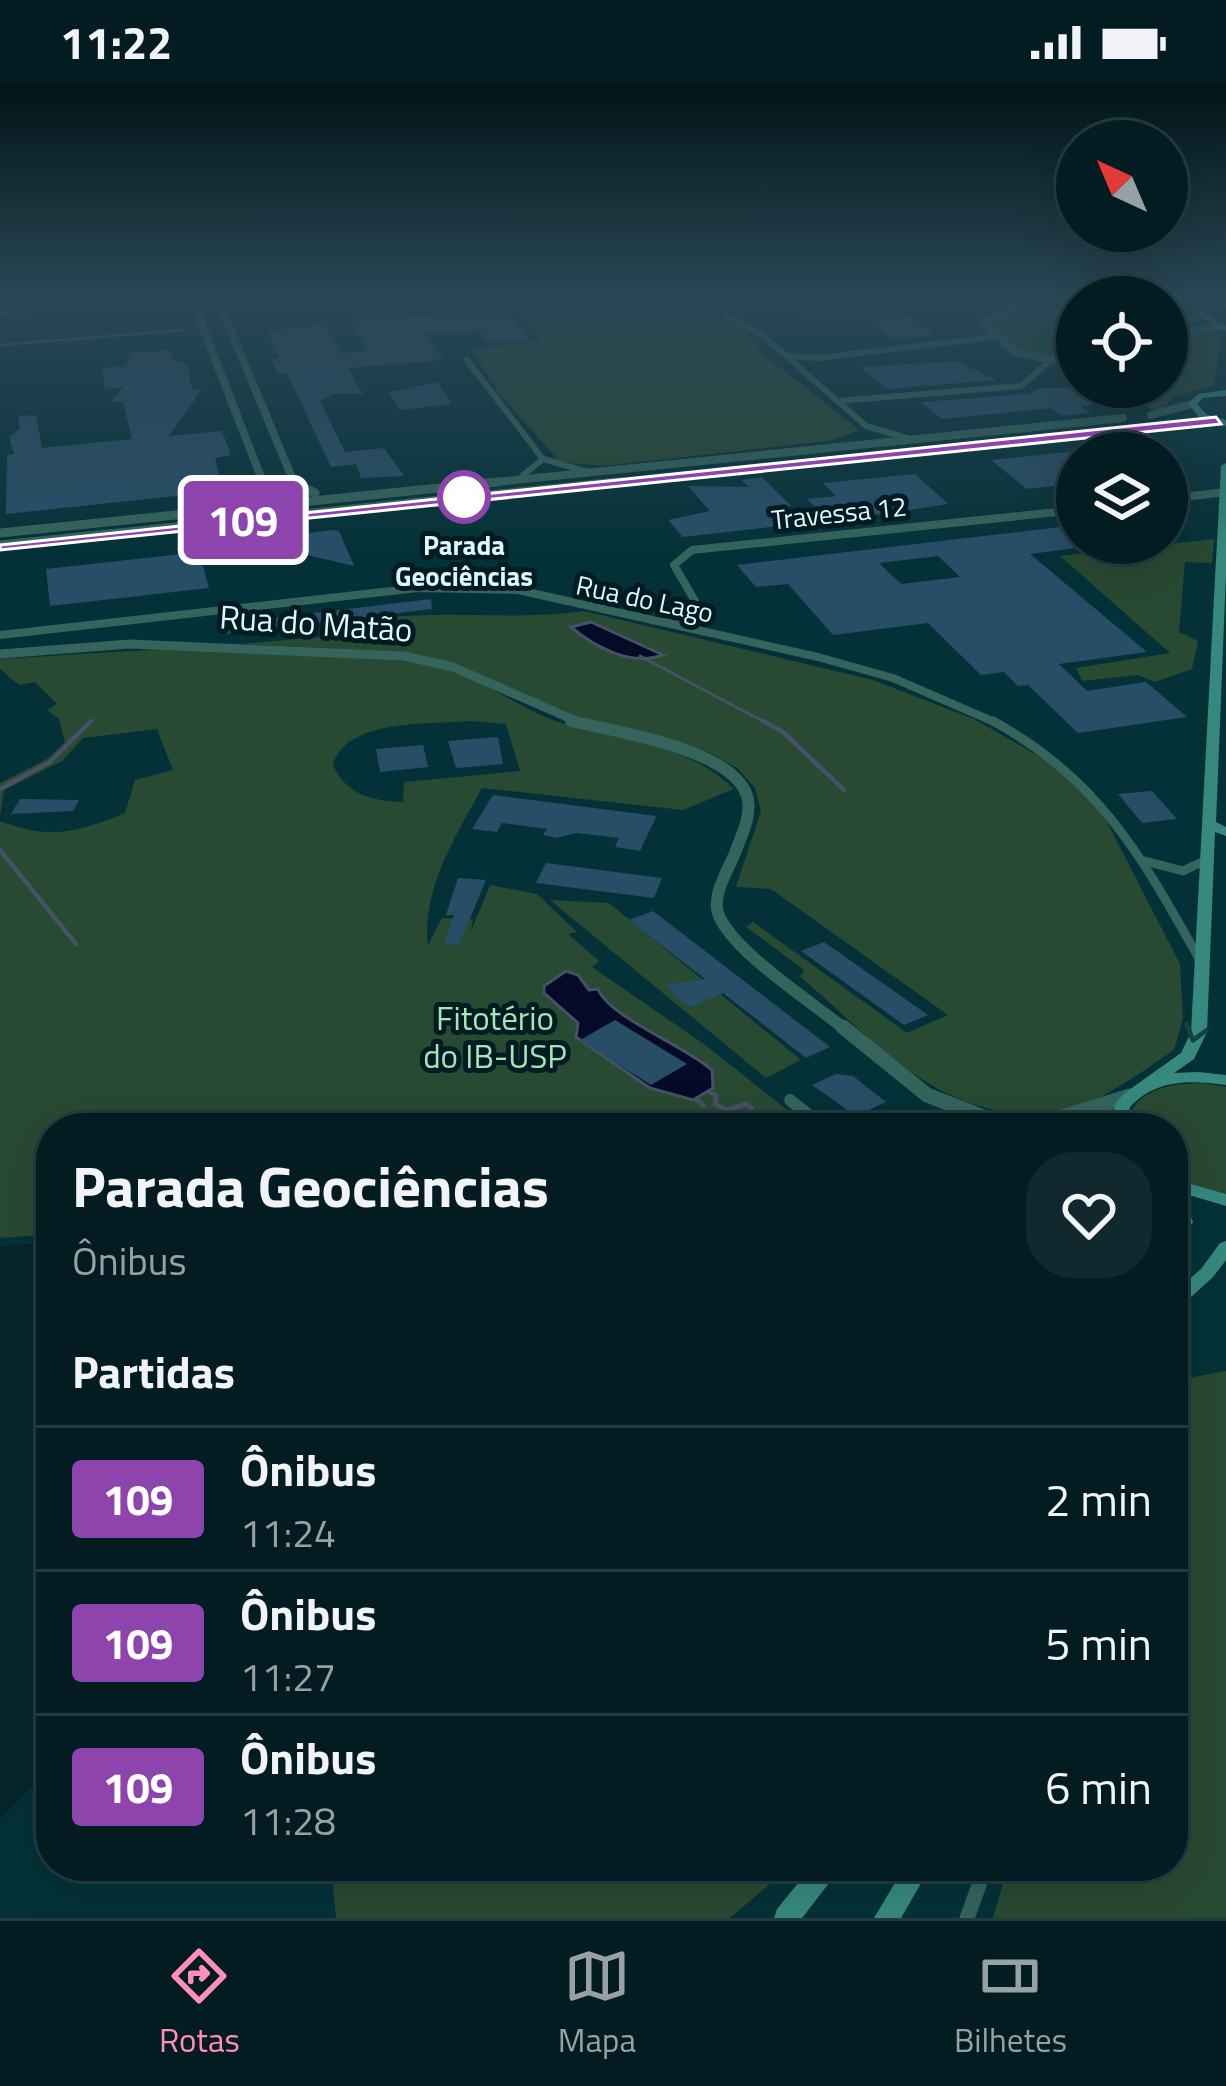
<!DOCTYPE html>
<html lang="pt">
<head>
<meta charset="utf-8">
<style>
  :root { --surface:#031c21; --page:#11292e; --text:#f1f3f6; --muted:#97a1a5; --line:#243a3f; --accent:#ff8eb9 }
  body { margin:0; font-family:"Titillium Web",sans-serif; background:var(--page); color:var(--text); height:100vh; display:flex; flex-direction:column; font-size:45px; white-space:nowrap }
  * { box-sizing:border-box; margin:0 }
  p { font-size:39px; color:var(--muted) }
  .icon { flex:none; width:66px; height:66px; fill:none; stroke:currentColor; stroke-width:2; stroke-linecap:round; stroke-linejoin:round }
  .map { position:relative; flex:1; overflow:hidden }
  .sheet { position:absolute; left:36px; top:1029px; width:1152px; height:768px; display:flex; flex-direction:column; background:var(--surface); border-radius:48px; box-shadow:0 12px 48px #0002,0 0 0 3px var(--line) }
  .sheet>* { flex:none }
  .badge { padding:0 24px; border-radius:9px; font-size:42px; line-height:78px }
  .needle { width:78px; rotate:316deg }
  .tools { position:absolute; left:1056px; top:36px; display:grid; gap:24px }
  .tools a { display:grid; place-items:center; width:132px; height:132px; border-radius:50%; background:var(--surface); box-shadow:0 12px 48px #0002,0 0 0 3px var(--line); font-size:60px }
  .map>.badge { position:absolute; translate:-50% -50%; box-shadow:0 0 0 6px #fff }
  h2 { padding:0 36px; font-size:45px; line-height:108px }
  .round { display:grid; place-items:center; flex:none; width:126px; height:126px; border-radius:48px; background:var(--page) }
  .summary { display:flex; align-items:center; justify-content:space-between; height:204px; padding:0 36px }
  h1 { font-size:57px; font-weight:700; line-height:90px }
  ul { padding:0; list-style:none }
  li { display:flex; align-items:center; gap:36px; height:144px; padding:0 36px; border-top:3px solid var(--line) }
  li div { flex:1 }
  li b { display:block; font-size:45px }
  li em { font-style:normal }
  li .badge { min-width:132px; font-weight:700; text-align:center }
  .status { display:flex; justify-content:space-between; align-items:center; height:84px; padding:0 60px; background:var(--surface); direction:ltr }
  .status svg { height:33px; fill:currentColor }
  .tabs { display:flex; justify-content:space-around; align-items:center; height:168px; border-top:3px solid var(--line); background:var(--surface); font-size:33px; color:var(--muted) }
  .tabs a { display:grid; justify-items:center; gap:6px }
  .tabs .current { color:var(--accent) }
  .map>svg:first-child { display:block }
</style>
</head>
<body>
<div class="status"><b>11:22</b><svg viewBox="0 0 49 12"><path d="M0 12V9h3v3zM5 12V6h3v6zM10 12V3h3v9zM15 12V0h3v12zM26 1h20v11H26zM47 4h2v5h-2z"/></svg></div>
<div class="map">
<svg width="1226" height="1834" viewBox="0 0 1226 1834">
  <rect width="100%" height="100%" fill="#04262c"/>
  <path fill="#043138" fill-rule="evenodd" d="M 0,213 L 1226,213 L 1226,1834 L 0,1834 L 0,1735 L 51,1683 L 51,1782 L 1173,1782 L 1173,1044 L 51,1044 L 51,1159 L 0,1162 ZM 1077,213 L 1167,213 L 1167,303 L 1077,303 ZM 1077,369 L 1167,369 L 1167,459 L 1077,459 Z"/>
  <g fill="#284932" fill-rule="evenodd">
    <path d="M 431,213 L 700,213 L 716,232 L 748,249 L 763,270 L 859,346 L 830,357 L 603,382 L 560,378 L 499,309 L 471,265 L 542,257 L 512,220 L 441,226 Z"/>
    <path d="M 990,213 L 1224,213 L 1226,218 L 1167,232 L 1167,213 L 1077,213 L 1077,224 Z"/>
    <path d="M 1007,229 L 1077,230 L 1077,278 L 1026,268 L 990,249 L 990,235 Z"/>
    <path d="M 1206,247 L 1223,249 L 1213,302 L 1173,313 L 1163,325 L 1152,326 L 1121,303 L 1167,303 L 1167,281 L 1181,268 L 1167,254 Z"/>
    <path d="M 1214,455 L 1212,479 L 1185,478 L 1179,548 L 1198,557 L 1192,585 L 1155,598 L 1138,591 L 1082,597 L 1076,584 L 1170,569 L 1060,472 Z"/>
    <path d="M 584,527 L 873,596 L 974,635 L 1051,679 L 1102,728 L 1180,880 L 1183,935 L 1174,966 C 1134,993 1091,1026 1042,1033 C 1031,1035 1017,1030 1006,1028 C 917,1014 867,948 800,893 L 804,886 L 746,843 L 753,838 L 907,949 L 948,931 L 771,805 L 736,803 L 761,727 L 755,704 L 737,684 L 708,668 L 586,638 L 406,568 L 240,560 L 387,547 L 384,534 C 451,526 517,537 584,527 Z"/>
    <path d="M 164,565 C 256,568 360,560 449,586 C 489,598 523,628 565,640 C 625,658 687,659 734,705 L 683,726 L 482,704 C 457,749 421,807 428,861 L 442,834 L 473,835 L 470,849 L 490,801 L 537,810 L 577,848 L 568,850 L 599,877 L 592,883 L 704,960 L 810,1044 L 51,1044 L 51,1150 L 0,1154 L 0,737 C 51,756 75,749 125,729 L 135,696 L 173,686 L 157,645 L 83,654 L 62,677 L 4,706 L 0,732 L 0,699 L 47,675 L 65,658 L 59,635 L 47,626 L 57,620 L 35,598 L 19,601 L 0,585 L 0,575 ZM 469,637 L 506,640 L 520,687 L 404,698 L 403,718 C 373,717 346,711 333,681 C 346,634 429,641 469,637 Z"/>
    <path d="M 550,816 L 609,819 L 801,976 L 766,994 Z"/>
    <path d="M 1203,999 L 1226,1003 L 1226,1110 L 1173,1096 L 1173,1044 L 1127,1044 C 1131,1004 1170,1000 1203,999 Z"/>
    <path d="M 1226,1287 L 1226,1834 L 993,1834 L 1008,1782 L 1173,1782 L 1173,1297 Z"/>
    <path d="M 331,1782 L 791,1782 L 730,1834 L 336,1834 Z"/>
  </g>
  <g fill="#050a27" stroke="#465166" stroke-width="3">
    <path d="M 591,538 L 663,571 C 631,583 593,562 571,543 Z"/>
    <path d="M 566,887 L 578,891 L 589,906 L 598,905 C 610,934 684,961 712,986 L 713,1004 L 693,1016 L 650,1004 L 576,953 L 578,939 L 544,909 L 544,902 Z"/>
  </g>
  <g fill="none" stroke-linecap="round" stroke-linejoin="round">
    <g stroke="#465166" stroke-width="3">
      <path d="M 0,261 L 183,246"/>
      <path d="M 640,572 L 768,640"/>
    </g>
    <g stroke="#465166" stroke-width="4.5">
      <path d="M 763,637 L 783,648 L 844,706"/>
      <path d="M 0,705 L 50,678 L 91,637"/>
      <path d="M 0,766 L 76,860"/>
      <path d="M 709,1008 L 716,1011 L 715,1020 L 727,1026 L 746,1020 L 752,1024"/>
      <path d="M 696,1015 L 704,1022"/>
      <path d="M 748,1044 L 757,1033"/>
    </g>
  </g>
  <g fill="#284e67" fill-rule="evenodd">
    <path d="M 392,213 L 407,233 L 511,235 L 529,255 L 487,257 L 478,246 L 425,250 L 443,276 L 348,284 L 363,310 L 333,310 L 320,317 L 345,368 L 384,364 L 404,392 L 361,394 L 356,380 L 331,383 L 287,289 L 277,290 L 271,275 L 280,275 L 268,247 L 325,241 L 340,269 L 368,267 L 351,239 L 360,233 L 348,214 Z"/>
    <path d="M 788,213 L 884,215 L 935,251 L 892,255 L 863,234 L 809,237 L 788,220 Z"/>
    <path d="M 43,214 L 47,228 L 0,231 L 0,217 Z"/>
    <path d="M 172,266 L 171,276 L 187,279 L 192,305 L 202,305 L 169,352 L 222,347 L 231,371 L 215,374 L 223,407 L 6,430 L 7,371 L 14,370 L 9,353 L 20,345 L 18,332 L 36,331 L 42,364 L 132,355 L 123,318 L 111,318 L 123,303 L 105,305 L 102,284 L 125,282 L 133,268 Z"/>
    <path d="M 956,277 L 997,296 L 888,305 L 860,283 Z"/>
    <path d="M 437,298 L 452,320 L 400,326 L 389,308 Z"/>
    <path d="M 1105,303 L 1129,317 L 1081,322 L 1091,329 L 1062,332 L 1052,324 L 942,335 L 921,318 L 1029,310 L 1039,304 Z"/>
    <path d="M 1077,367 L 1077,399 L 1027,405 L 991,376 Z"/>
    <path d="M 915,390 L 948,420 L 829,438 L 807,415 L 836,412 L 823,399 Z"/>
    <path d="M 762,393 L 791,422 L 780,424 L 797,440 L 683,453 L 668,436 L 710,427 L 688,402 L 749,403 L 741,396 Z"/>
    <path d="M 1077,441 L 1077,464 L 1030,470 L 1147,568 L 1059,580 L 1087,607 L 1146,598 L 1187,633 L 1078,649 L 1028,601 L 1018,602 L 1004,588 L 981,591 L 928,539 L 833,551 L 788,500 L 756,503 L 737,481 ZM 938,472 L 960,493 L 901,500 L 879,479 Z"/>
    <path d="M 339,447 L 354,482 L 248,457 L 333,446 Z"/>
    <path d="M 199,468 L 209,504 L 50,522 L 46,485 Z"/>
    <path d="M 431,515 L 432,525 L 224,550 L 222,540 Z"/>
    <path d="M 498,653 L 503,680 L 456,684 L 448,657 Z"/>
    <path d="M 423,661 L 428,683 L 380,688 L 376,665 Z"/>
    <path d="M 1152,707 L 1177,735 L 1142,739 L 1118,710 Z"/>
    <path d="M 493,711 L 656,732 L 655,735 L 640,767 L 615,763 L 619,754 L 576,749 L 556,754 L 543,751 L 547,745 L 502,739 L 497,748 L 472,745 Z"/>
    <path d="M 20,715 L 79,716 L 73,727 L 11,730 Z"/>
    <path d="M 546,779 L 662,794 L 654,814 L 536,799 Z"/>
    <path d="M 458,794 L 486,796 L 459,861 L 444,860 L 454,831 L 446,831 Z"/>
    <path d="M 653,827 L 830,963 L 806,974 L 723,909 L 690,923 L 680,916 L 665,901 L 705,895 L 629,836 Z"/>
    <path d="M 824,858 L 928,931 L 904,941 L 801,867 Z"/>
    <path d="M 615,936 L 687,980 L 651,1001 L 580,956 Z"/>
    <path d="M 836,990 L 853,992 L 886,1018 L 856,1032 L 812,1001 Z"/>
  </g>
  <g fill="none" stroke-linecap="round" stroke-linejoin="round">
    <g stroke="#34645c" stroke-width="6">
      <path d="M 714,213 L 727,232 L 761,250 L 866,342 L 910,355"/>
      <path d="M 789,272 L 818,274 L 994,253"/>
      <path d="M 467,276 L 543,375 L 588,388"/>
      <path d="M 838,317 L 1021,302 L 1049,278"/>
      <path d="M 522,392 L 543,375"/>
    </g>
    <g stroke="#34645c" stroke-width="8">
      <path d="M 1167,415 L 1225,408"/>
      <path d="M 664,538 L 684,532 L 695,517 L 674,481 L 692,466 L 1077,426"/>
      <path d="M 0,551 L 418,504 L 518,506 L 818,573 L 893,594 L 999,640"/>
    </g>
    <g stroke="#34645c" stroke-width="9">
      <path d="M 993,637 C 1101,696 1143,775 1201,878"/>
      <path d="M 1145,777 L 1183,787 L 1208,775"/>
    </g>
    <path stroke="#34645c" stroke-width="12" d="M 790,1016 L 825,1044"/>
    <path stroke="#34645c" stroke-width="15" d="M 967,1834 L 986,1782"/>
    <g stroke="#34645c" stroke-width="8">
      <path d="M 191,213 L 264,401"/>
      <path d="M 217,213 L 295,401"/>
      <path d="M 974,213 L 1016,222"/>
      <path d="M 1077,228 L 1016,226 L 982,238 L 1017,269 L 1077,280"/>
      <path d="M 1167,236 L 1198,233"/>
      <path d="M 1167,250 L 1219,243"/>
      <path d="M 1151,331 L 1192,320"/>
      <path d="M 467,401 L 1123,334"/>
      <path d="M 587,401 L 1216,337"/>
    </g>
    <g stroke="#34645c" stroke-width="9">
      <path d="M 293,398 L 315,409"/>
      <path d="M 247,418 L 265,403 L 263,398"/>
      <path d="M 0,449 L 497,398"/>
      <path d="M 0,461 L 616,398"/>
      <path d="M 0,570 L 130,560 L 404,572 L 453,583 L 583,640"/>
    </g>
    <path stroke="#34645c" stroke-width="12" d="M 571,637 C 613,647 739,665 748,716 C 751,734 741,752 735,769 C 728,786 712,811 718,829 C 730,866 815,920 846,946"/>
    <g stroke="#34645c" stroke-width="15">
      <path d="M 843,943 L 927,1011 L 1012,1044"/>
      <path d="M 1027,1044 L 1130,1012"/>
    </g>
    <g fill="#37897d" fill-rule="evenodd">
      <path d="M 1226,219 L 1226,223 L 1204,230 L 1226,242 L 1226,247 L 1194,230 Z"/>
      <path d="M 1226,306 L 1226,312 L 1203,314 L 1197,320 L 1206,330 L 1226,336 L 1226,342 L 1200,334 L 1188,320 L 1198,310 Z"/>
      <path d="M 1226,379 L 1226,490 L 1216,738 L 1226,743 L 1226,752 L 1215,748 L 1207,948 L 1194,975 L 1174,989 L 1198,988 L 1226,991 L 1226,1001 C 1190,996 1156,995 1130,1023 L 1126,1044 L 1110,1044 L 1116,1018 L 1126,1008 L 1181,969 L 1191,948 L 1221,382 Z"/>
      <path d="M 1173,1095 L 1226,1110 L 1226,1122 L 1182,1109 L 1193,1138 L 1179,1158 L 1173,1160 L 1175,1138 Z"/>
      <path d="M 1226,1157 L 1226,1176 L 1213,1193 L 1179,1224 L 1173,1226 L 1173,1209 L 1201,1185 L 1220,1159 Z"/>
      <path d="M 812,1782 L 839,1782 L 836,1790 L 802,1834 L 774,1834 L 777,1825 Z"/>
      <path d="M 905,1782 L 931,1782 L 901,1834 L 874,1834 Z"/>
    </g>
  </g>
  <defs><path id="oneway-chevron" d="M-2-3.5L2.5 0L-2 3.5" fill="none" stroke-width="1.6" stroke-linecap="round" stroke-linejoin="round" transform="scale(3)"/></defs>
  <use stroke="#134242" href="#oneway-chevron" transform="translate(1195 949) rotate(106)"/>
  <linearGradient id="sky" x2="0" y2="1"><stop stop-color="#021518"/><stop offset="0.45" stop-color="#294756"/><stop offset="1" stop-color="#294756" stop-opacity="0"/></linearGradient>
  <rect width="1226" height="470" fill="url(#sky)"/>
  <path fill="#8e44ad" stroke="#fff" stroke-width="3" d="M 1216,333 L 1221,340 L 0,466 L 0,461 Z"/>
  <circle fill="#fff" stroke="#8e44ad" stroke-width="6" cx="464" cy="413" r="24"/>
  <g text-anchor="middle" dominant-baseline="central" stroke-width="10" stroke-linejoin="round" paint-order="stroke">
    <g font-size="27" fill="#dff6fa" stroke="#001c22">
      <text transform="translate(839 428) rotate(-6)">Travessa 12</text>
      <text transform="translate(645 514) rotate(12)">Rua do Lago</text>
    </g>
    <g font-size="27" font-weight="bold" fill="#dff6fa" stroke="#001c22">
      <text x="464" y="460">Parada<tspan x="464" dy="31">Geociências</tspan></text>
    </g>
    <g font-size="33" fill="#dff6fa" stroke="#001c22">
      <text transform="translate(316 539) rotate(4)">Rua do Matão</text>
    </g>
    <g font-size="33" fill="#a5e5b6" stroke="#001c22">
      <text x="495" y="934">Fitotério<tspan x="495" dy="38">do IB-USP</tspan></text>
    </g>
  </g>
</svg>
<div class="tools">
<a><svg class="needle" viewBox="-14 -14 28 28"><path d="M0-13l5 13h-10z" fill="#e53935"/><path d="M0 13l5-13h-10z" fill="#97a1a5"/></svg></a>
<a><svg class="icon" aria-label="locate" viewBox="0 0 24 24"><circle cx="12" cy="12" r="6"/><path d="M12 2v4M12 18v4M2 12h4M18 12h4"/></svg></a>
<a><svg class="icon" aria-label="layers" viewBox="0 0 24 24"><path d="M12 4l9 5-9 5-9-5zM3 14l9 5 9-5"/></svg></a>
</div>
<b class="badge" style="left:243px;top:436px;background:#8e44ad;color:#fff">109</b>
<section class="sheet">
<div class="summary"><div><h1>Parada Geociências</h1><p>Ônibus</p></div><a class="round"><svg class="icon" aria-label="heart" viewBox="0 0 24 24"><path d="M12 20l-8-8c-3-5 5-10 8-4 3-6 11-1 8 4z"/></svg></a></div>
<h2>Partidas</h2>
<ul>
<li><span class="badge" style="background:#8e44ad;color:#fff">109</span><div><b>Ônibus</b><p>11:24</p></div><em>2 min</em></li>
<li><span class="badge" style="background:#8e44ad;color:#fff">109</span><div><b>Ônibus</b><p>11:27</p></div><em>5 min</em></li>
<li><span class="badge" style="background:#8e44ad;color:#fff">109</span><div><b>Ônibus</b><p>11:28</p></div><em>6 min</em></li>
</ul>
</section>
</div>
<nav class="tabs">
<a class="current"><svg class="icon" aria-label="directions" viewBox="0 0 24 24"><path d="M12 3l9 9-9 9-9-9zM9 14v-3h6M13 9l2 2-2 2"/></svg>Rotas</a>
<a><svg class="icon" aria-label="map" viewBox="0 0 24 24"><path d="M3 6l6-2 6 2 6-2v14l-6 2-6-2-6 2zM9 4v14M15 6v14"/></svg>Mapa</a>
<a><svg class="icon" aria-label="tickets" viewBox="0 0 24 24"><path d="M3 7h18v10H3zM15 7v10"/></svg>Bilhetes</a>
</nav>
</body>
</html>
